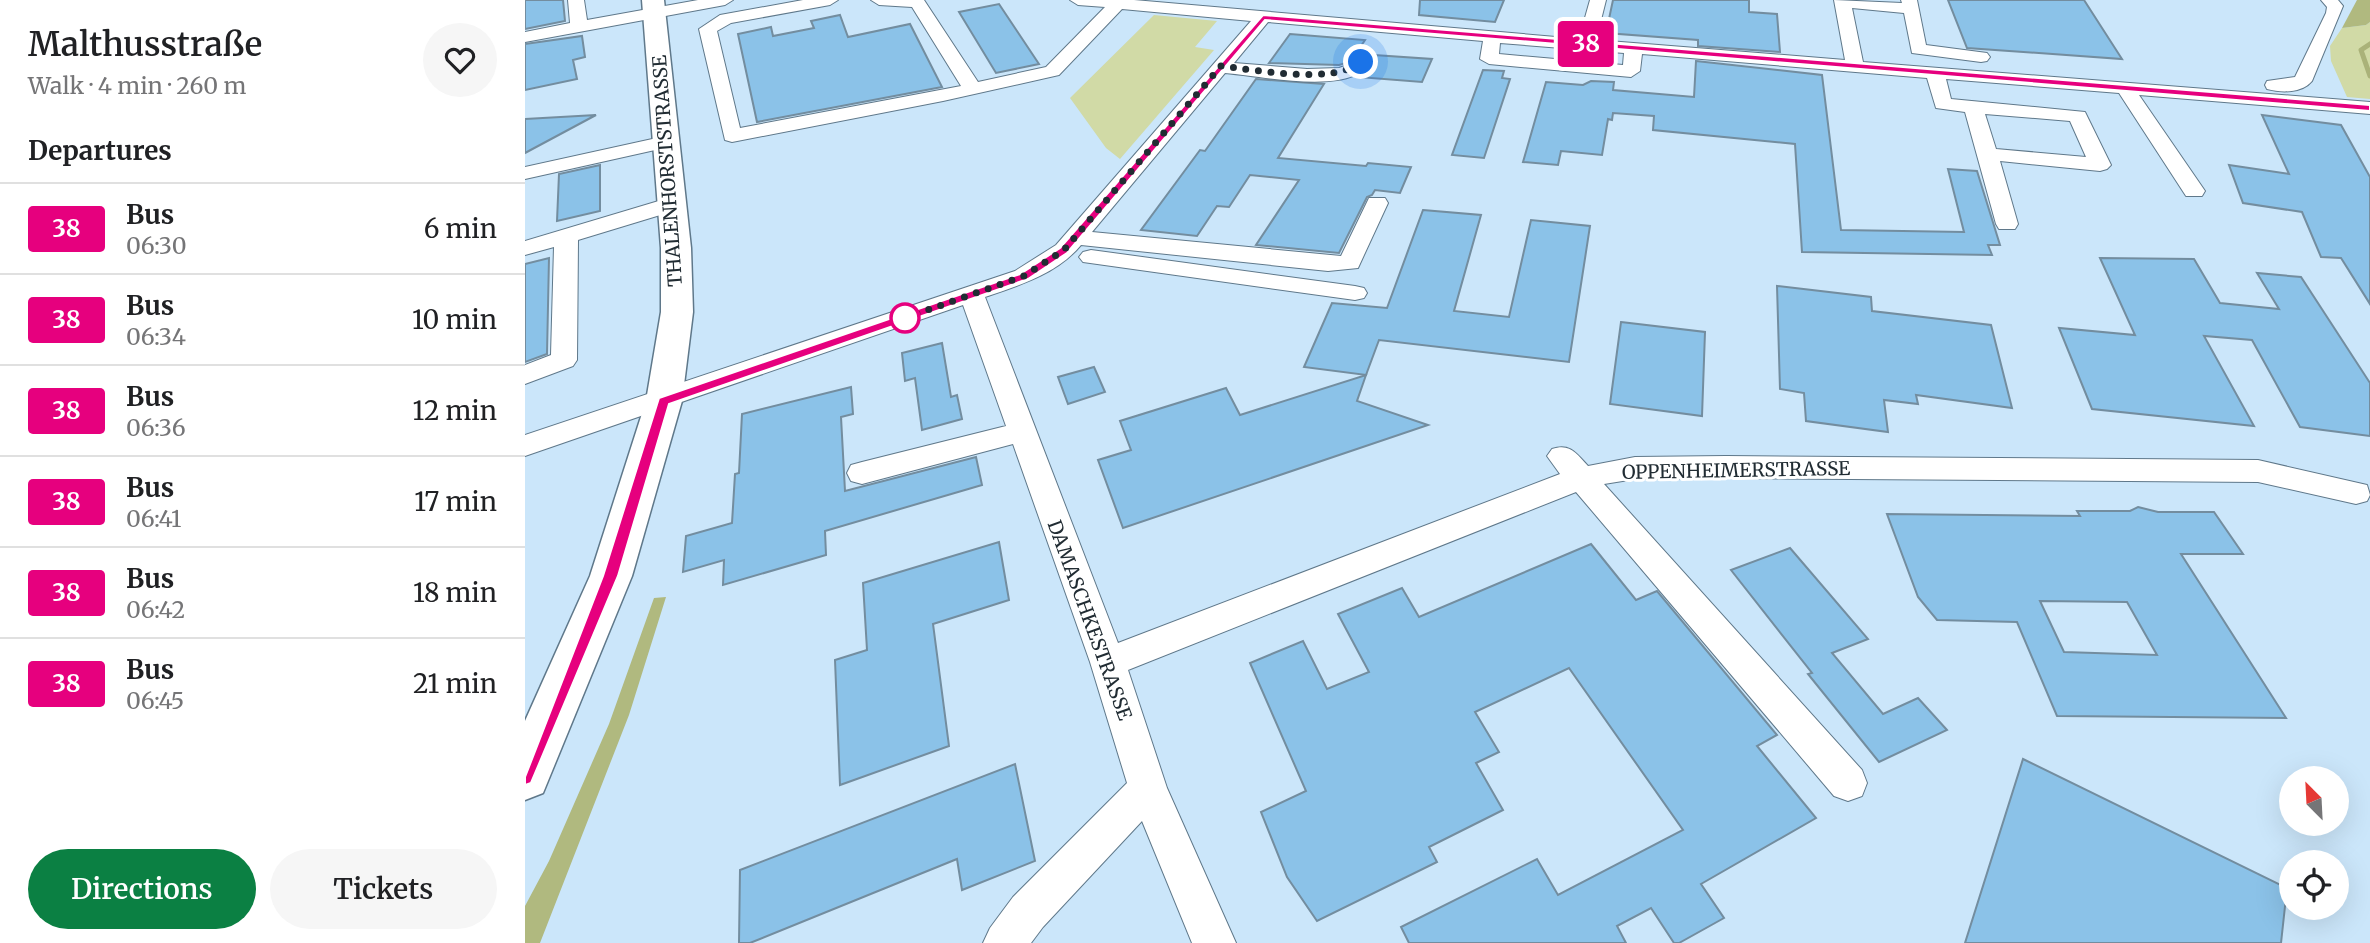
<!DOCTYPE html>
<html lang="en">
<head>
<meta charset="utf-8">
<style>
  :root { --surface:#fff; --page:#f6f6f6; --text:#202124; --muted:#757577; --line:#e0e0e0; --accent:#0b8043 }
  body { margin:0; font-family:Merriweather,serif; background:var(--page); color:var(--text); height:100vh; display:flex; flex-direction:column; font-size:26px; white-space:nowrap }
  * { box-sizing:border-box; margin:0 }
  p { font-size:23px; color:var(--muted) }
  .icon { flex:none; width:38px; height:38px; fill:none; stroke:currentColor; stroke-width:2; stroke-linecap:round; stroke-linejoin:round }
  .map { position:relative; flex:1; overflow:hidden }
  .panel { display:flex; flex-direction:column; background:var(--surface); width:525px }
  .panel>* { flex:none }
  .badge { padding:0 14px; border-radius:5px; font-size:24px; line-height:46px }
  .needle { width:46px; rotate:336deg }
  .controls { position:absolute; left:1754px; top:766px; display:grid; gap:14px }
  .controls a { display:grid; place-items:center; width:70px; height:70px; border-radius:50%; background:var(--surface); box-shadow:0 7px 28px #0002; font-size:35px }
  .you { position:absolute; width:35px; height:35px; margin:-18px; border:5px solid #fff; border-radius:50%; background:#1a73e8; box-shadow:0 0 0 10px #1a73e833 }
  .map>.badge { position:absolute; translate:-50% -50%; box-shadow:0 0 0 4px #fff }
  h2 { padding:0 28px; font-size:26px; line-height:63px }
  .round { display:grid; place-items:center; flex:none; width:74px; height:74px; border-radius:37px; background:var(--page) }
  .overview { display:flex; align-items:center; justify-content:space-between; height:119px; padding:0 28px }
  h1 { font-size:33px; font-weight:600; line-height:52px }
  .cta { display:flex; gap:14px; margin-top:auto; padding:14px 28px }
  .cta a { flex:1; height:80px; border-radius:42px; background:var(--accent); color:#fff; font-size:28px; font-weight:600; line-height:80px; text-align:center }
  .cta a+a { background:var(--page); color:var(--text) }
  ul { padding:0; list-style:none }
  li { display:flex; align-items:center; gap:21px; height:91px; padding:0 28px; border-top:2px solid var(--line) }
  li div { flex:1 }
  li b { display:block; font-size:26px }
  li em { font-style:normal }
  li .badge { min-width:77px; font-weight:700; text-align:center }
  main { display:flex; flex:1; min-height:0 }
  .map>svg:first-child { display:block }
</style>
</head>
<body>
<main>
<section class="panel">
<div class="overview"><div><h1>Malthusstraße</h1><p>Walk · 4 min · 260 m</p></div><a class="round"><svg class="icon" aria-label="heart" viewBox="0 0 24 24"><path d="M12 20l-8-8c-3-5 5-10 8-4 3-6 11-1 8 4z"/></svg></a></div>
<h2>Departures</h2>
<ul>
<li><span class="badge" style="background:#e6007e;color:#fff">38</span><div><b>Bus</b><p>06:30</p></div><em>6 min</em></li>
<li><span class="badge" style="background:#e6007e;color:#fff">38</span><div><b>Bus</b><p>06:34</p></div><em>10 min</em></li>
<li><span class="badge" style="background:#e6007e;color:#fff">38</span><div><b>Bus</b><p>06:36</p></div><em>12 min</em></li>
<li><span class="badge" style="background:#e6007e;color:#fff">38</span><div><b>Bus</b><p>06:41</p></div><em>17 min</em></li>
<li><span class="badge" style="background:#e6007e;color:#fff">38</span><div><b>Bus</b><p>06:42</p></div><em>18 min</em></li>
<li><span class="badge" style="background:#e6007e;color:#fff">38</span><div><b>Bus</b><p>06:45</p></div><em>21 min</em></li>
</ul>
<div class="cta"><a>Directions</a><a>Tickets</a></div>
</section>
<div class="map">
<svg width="1845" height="943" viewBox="0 0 1845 943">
  <rect width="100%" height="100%" fill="#cbe6fa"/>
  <g fill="#d1daa6">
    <path d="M 629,15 L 692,21 L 670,47 L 689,50 L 595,159 L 581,148 L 545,98 Z"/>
    <path d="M 1845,22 L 1845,99 L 1822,97 L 1806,61 L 1805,46 L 1817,28 L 1841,25 Z"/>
  </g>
  <g fill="#b0b97f">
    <path d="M 1832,0 L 1845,0 L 1845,22 L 1841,25 L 1817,28 Z"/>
    <path d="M 141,597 L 104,715 L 15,943 L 0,943 L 0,906 L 24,861 L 84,724 L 129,598 Z"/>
  </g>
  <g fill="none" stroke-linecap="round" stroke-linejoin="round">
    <path stroke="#aab279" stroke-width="5" d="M 1845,44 L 1836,50 L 1845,76"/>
  </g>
  <g fill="#8bc2e8" stroke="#738d9f" stroke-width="2" fill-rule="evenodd">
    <path d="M 0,0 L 38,0 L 40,21 L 0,29 Z"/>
    <path d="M 895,0 L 979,0 L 970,22 L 894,15 Z"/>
    <path d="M 1088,0 L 1224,0 L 1224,12 L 1252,14 L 1255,52 L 1173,46 L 1173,40 L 1081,33 Z"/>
    <path d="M 1423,0 L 1559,0 L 1597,59 L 1442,48 Z"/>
    <path d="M 474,4 L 514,64 L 471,73 L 434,12 Z"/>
    <path d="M 315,15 L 323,37 L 385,24 L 417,87 L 232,122 L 213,34 L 246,27 L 248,36 L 289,28 L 286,21 Z"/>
    <path d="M 765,34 L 840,40 L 836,46 L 831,48 L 821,63 L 814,65 L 744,63 Z"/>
    <path d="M 57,36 L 60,57 L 48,60 L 52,79 L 0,90 L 0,44 Z"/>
    <path d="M 849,55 L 907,59 L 897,82 L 833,77 L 843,69 Z"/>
    <path d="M 1171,61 L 1297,75 L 1316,230 L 1439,232 L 1423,169 L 1452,171 L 1475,245 L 1463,245 L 1467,255 L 1277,252 L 1270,144 L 1128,130 L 1129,116 L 1088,113 L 1087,120 L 1083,119 L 1077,155 L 1036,151 L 1033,165 L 998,162 L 1021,82 L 1058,85 L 1066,81 L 1089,82 L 1088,90 L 1169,97 Z"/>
    <path d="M 958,70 L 979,71 L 977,78 L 985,79 L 959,158 L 927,155 Z"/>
    <path d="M 731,79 L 799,84 L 753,158 L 841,166 L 843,163 L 886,167 L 875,193 L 850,190 L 847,195 L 842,197 L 814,253 L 731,245 L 774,180 L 725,175 L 704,207 L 692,206 L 672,236 L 616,230 L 675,150 L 680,151 Z"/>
    <path d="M 71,115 L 0,153 L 0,119 Z"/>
    <path d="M 1737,115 L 1816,125 L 1845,177 L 1845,304 L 1816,258 L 1796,257 L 1777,212 L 1718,203 L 1704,165 L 1764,174 Z"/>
    <path d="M 75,165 L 75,211 L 32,221 L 34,174 Z"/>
    <path d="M 898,210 L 956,215 L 929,311 L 984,317 L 1006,220 L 1065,226 L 1044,362 L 854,340 L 841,375 L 779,367 L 807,303 L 862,308 Z"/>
    <path d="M 24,258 L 22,354 L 0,362 L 0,264 Z"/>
    <path d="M 1575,258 L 1669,259 L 1695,303 L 1754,309 L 1732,273 L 1776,277 L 1845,383 L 1845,436 L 1775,427 L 1727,340 L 1679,336 L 1729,426 L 1567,409 L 1534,328 L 1610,335 Z"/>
    <path d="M 1252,286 L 1346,297 L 1347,311 L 1466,325 L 1487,408 L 1391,395 L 1393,404 L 1359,400 L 1363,432 L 1281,421 L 1279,393 L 1255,389 Z"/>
    <path d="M 1096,322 L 1180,332 L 1177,416 L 1085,404 Z"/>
    <path d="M 417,343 L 426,397 L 432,395 L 437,419 L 397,430 L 390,378 L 380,381 L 377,353 Z"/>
    <path d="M 569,367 L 580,392 L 543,404 L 533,377 Z"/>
    <path d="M 841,375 L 832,401 L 903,425 L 598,528 L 573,460 L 606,450 L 595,421 L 701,388 L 715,415 Z"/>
    <path d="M 326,387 L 328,414 L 316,417 L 320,491 L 451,457 L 457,485 L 300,531 L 301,555 L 198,585 L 199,560 L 158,572 L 161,536 L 207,523 L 210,474 L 214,473 L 217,414 Z"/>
    <path d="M 1613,507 L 1633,512 L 1689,512 L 1718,554 L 1656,554 L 1761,718 L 1532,716 L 1492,622 L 1412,620 L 1393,597 L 1362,514 L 1555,516 L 1552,511 L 1605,511 ZM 1515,601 L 1602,602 L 1632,655 L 1539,652 Z"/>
    <path d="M 474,542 L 484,600 L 408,624 L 424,746 L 315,785 L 310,660 L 342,650 L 338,583 Z"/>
    <path d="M 1066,544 L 1111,600 L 1132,591 L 1252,735 L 1232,746 L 1291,818 L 1176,884 L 1199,918 L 1154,943 L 1149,943 L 1126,908 L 1092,926 L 1101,943 L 884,943 L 876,927 L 1012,859 L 1033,895 L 1158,830 L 1044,668 L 950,712 L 974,752 L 951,763 L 978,810 L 904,847 L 912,862 L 792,921 L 762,877 L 736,812 L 781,791 L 725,663 L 778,641 L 802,689 L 844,672 L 813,614 L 877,588 L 894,617 Z"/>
    <path d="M 1265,548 L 1343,639 L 1307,653 L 1358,714 L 1393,698 L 1422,730 L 1354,762 L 1283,674 L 1287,673 L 1206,570 Z"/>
    <path d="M 1498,759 L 1762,888 L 1756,943 L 1440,943 Z"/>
    <path d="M 490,764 L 510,861 L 437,890 L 432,859 L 225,943 L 214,943 L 215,870 Z"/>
  </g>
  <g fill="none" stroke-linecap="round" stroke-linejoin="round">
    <defs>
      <g id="minor">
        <path d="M 43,0 L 59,0 L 62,20 L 173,0 L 208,0 L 200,5 L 0,42 L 0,32 L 45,23 Z"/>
        <path d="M 278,0 L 313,0 L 305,5 L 206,23 L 192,31 L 215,128 L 436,86 L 387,7 L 354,5 L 346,0 L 399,0 L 453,82 L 521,67 L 580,7 L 553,5 L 545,0 L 609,0 L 1054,39 L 1065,0 L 1081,0 L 1071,40 L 1320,60 L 1309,0 L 1377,3 L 1376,0 L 1392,0 L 1401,45 L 1462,53 L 1465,57 L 1462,61 L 1456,62 L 1387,53 L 1379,13 L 1327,8 L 1338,62 L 1845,102 L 1845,114 L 1614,95 L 1680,191 L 1677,196 L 1661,196 L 1594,93 L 1421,79 L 1426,99 L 1560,112 L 1586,165 L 1582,169 L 1575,171 L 1475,161 L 1493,224 L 1490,229 L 1474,229 L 1471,224 L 1440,112 L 1411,108 L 1402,78 L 1117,54 L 1115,71 L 1106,77 L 964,64 L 955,59 L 958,41 L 743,22 L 709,63 L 782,69 L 814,68 L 823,65 L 833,49 L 845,49 L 847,56 C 845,62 841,70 835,73 C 803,91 736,76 700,73 L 567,232 L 816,256 L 844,198 L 860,198 L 863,203 L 833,268 L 803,271 L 556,245 C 532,274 495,285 460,297 L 593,643 L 1035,474 L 1022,456 L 1027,449 C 1045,443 1051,453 1063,466 L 1110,457 L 1201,456 L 1733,460 L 1842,485 L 1845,495 L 1842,501 L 1831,504 L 1733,482 L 1201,478 L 1110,479 L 1079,484 L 1337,770 L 1342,783 L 1337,796 L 1323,801 L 1309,796 L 1051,492 L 603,670 L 642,788 L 711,943 L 667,943 L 617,821 L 518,927 L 506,943 L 458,943 L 465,928 L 488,897 L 602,783 L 565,662 L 488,444 L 337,484 L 326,481 L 322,473 L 326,465 L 337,462 L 481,426 L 438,305 L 0,456 L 0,435 L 490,271 L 531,245 L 726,21 L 597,9 L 534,75 L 418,101 L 207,142 L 200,140 L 174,29 L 195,15 ZM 975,43 L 1099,53 L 1098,65 L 974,54 ZM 1460,114 L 1545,121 L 1561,157 L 1471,149 Z"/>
        <path d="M 1796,0 L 1813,0 L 1818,6 L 1787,81 C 1777,93 1757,93 1742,89 L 1740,85 L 1742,81 L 1770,77 L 1801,13 L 1802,7 Z"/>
        <path d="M 141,136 L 148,138 L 151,142 L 148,146 L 0,179 L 0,167 Z"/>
        <path d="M 147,197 L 155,199 L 158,204 L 155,209 L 53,240 L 52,360 L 48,366 L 0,384 L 0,365 L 26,355 L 29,247 L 0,255 L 0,241 Z"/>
        <path d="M 566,250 L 830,286 L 839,288 L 842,293 L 839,298 L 830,300 L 558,262 L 554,257 L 558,252 Z"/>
      </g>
      <path id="major" d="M 117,0 L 139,0 L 166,248 L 168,312 L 157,401 L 107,576 L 18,793 L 0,800 L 0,721 L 65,576 L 121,401 L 136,312 L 136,248 Z"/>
    </defs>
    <use href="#minor" stroke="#5f788a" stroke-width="2"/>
    <use href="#major" stroke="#5f788a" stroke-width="3"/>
    <use href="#minor" fill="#fff" fill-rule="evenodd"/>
    <use href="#major" fill="#fff" fill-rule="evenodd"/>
  </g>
  <path fill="#e6007e" stroke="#fff" stroke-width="2" d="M 738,15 L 1845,105 L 1845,111 L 740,20 L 542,253 L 503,279 L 144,404 L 93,576 L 6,783 L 0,785 L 0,777 L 78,576 L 134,398 L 495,274 L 535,248 Z"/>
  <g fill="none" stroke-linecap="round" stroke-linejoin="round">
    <path stroke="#212c33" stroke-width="7" stroke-dasharray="0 12.6" d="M 380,318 L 499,276 L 539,250 L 696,66 C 731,70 809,85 836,62"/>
  </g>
  <circle fill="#fff" stroke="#e6007e" stroke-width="3.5" cx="380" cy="318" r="14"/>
  <g text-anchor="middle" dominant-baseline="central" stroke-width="6" stroke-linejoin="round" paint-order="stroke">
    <g font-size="19" fill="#212c33" stroke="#fff">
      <text transform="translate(142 171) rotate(-94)">THALENHORSTSTRASSE</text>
      <text transform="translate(1211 470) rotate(-1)">OPPENHEIMERSTRASSE</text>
      <text transform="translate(565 620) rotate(70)">DAMASCHKESTRASSE</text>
    </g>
  </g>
</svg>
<div class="controls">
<a><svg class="needle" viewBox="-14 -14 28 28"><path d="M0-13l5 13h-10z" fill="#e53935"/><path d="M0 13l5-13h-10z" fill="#757577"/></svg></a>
<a><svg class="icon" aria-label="locate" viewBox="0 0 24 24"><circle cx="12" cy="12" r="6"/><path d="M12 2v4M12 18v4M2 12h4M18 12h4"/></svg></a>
</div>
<div class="you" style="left:836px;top:62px"></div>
<b class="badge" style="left:1061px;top:44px;background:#e6007e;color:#fff">38</b>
</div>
</main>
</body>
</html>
